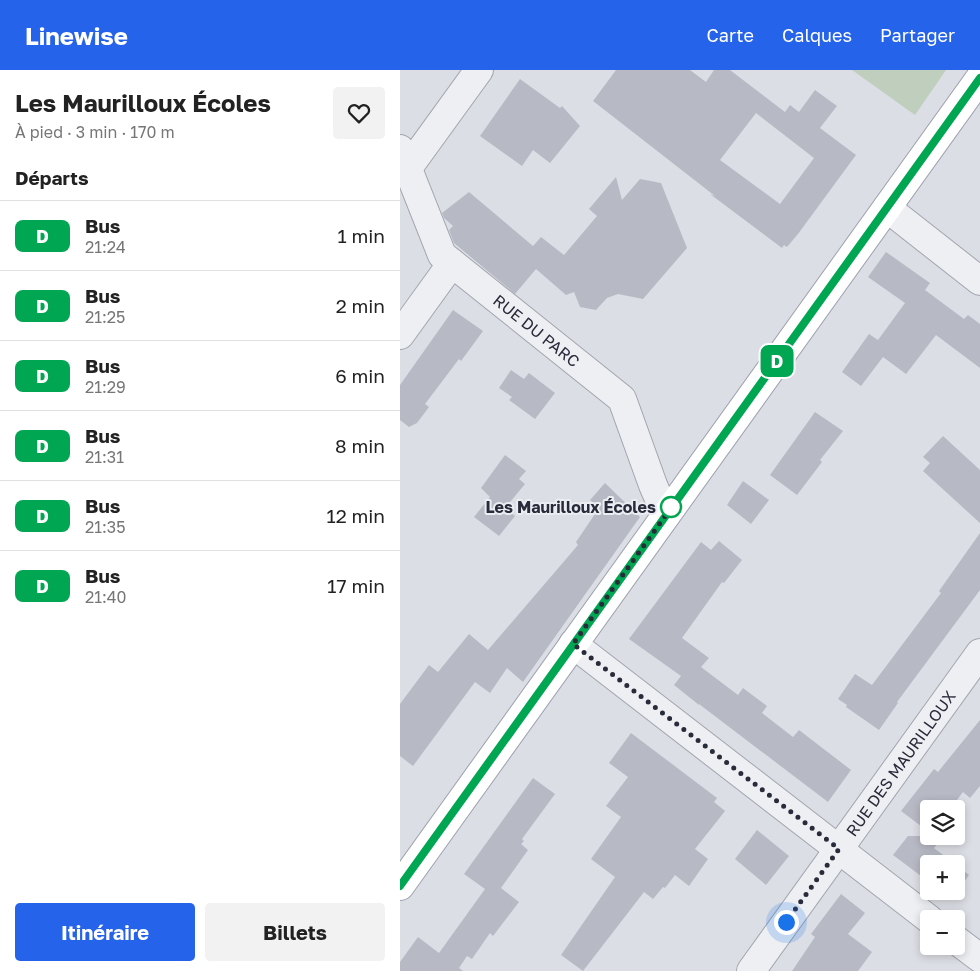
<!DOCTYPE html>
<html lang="fr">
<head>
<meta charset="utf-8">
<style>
  :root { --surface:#fff; --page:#f2f2f2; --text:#222; --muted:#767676; --line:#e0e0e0; --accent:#2563eb }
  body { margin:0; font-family:"Golos Text",sans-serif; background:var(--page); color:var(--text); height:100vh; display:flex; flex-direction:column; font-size:19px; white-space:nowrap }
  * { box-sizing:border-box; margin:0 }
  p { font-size:16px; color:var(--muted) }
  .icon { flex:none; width:28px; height:28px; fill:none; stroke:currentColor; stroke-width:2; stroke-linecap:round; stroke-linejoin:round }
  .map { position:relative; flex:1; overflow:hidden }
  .drawer { display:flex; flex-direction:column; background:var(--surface); width:400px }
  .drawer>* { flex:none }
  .badge { padding:0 10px; border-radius:8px; font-size:18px; line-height:32px }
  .controls { position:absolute; left:520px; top:730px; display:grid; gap:10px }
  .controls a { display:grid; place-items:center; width:45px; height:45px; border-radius:5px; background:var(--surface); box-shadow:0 2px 8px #0003; font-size:25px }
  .you { position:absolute; width:25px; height:25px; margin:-12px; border:4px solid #fff; border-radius:50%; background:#1a73e8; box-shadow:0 0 0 8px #1a73e833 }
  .map>.badge { position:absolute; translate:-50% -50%; box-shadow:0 0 0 2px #fff }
  h2 { padding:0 15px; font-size:19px; line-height:45px }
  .round { display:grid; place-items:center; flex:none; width:52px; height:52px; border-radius:5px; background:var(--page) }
  .summary { display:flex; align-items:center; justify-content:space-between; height:85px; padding:0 15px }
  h1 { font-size:24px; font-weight:700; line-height:38px }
  .cta { display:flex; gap:10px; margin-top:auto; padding:10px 15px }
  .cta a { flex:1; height:58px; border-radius:5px; background:var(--accent); color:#fff; font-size:20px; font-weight:700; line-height:58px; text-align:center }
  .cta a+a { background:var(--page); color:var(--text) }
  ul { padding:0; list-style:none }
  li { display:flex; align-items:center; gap:15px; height:70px; padding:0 15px; border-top:1px solid var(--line) }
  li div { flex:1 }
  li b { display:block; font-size:19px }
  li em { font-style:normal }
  li .badge { min-width:55px; font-weight:700; text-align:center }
  header { display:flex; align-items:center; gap:30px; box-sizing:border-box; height:70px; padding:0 25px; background:var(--accent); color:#fff }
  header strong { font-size:24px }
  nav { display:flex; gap:28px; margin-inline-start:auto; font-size:18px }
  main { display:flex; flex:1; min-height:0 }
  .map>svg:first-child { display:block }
</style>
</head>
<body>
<header>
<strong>Linewise</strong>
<nav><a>Carte</a><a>Calques</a><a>Partager</a></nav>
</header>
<main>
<section class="drawer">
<div class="summary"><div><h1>Les Maurilloux Écoles</h1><p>À pied · 3 min · 170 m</p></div><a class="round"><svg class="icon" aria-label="heart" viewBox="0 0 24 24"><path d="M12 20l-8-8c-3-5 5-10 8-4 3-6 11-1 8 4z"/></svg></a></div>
<h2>Départs</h2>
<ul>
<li><span class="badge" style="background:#00a651;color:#fff">D</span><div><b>Bus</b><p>21:24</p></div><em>1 min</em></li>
<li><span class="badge" style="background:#00a651;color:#fff">D</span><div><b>Bus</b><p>21:25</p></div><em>2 min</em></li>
<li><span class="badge" style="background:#00a651;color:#fff">D</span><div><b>Bus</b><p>21:29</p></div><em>6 min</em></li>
<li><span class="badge" style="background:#00a651;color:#fff">D</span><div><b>Bus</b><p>21:31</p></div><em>8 min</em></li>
<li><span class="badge" style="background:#00a651;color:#fff">D</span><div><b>Bus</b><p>21:35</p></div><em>12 min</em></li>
<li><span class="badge" style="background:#00a651;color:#fff">D</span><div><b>Bus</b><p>21:40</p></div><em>17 min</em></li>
</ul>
<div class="cta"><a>Itinéraire</a><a>Billets</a></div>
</section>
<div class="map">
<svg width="580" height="901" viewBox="0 0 580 901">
  <rect width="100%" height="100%" fill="#dcdee5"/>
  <path fill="#c0cebe" d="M 452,0 L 546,0 L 515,45 Z"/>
  <g fill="#b7bac4" fill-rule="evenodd">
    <path d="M 216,0 L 290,0 L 306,12 L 314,0 L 330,0 L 385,42 L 390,35 L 399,42 L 415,20 L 437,36 L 420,58 L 456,85 L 398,164 L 387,177 L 384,175 L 382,178 L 310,124 L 315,126 L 193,31 ZM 356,43 L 414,88 L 380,134 L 320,90 Z"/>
    <path d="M 120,9 L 160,38 L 162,36 L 180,56 L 150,93 L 133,80 L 122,96 L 80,66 Z"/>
    <path d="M 216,107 L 222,130 L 240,109 L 261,113 L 287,178 L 243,229 L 218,224 L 207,228 L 196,240 L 180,237 L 174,222 L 166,225 L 136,199 L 115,224 L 54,173 L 49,160 L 53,156 L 44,148 L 42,143 L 69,122 L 133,176 L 141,167 L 164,185 L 197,146 L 189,139 Z"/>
    <path d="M 486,182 L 530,213 L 525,220 L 564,249 L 568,245 L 580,254 L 580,298 L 536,265 L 506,304 L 483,287 L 461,316 L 442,302 L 469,264 L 478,270 L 505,233 L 468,207 Z"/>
    <path d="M 53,240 L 83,261 L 61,291 L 59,289 L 25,334 L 29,337 L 17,353 L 9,357 L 0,350 L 0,315 Z"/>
    <path d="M 111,300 L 124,309 L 129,303 L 155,323 L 135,349 L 109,330 L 112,327 L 99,318 Z"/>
    <path d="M 415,342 L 443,361 L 420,390 L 422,392 L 397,425 L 370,405 Z"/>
    <path d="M 543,366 L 580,400 L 580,453 L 523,401 L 530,393 L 523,387 Z"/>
    <path d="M 105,385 L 126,401 L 119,409 L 125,414 L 105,438 L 115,446 L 99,466 L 74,447 L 90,427 L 81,418 Z"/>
    <path d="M 343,411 L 369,430 L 351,454 L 327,435 Z"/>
    <path d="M 205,413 L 240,447 L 123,612 L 107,598 L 90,623 L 75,612 L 13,696 L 0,686 L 0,634 L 29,595 L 38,602 L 69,564 L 88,580 L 178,475 L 176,472 L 199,438 L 190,430 Z"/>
    <path d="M 580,463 L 580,520 L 497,632 L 498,633 L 479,660 L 446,637 L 447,635 L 438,629 L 455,604 L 472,615 L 541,523 L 539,521 Z"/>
    <path d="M 319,471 L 342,490 L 324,513 L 322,512 L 282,568 L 309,588 L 301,597 L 338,625 L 343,618 L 367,636 L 362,643 L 393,667 L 399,660 L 451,700 L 428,732 L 299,634 L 299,635 L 274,615 L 281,606 L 229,569 L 301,472 L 311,480 Z"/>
    <path d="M 580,650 L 580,716 L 570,728 L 563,722 L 550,739 L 529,739 L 529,762 L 501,741 L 534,699 L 538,702 Z"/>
    <path d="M 231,663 L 317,728 L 314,732 L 325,741 L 295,779 L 308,789 L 289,816 L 275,805 L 265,818 L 263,817 L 253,829 L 244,822 L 183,901 L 161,885 L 215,807 L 191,789 L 221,747 L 206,736 L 228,707 L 209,693 Z"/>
    <path d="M 133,708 L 155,724 L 122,769 L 124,771 L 121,774 L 128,780 L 101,818 L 119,832 L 93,866 L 90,863 L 72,889 L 67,886 L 59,898 L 63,901 L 0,901 L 0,892 L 18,867 L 39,883 L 85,819 L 64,804 Z"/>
    <path d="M 357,760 L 389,786 L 366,815 L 335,789 Z"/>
    <path d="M 508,766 L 544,766 L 534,778 L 555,794 L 529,794 L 529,812 L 493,785 Z"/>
    <path d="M 556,795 L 569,805 L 551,829 L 541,821 L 556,821 Z"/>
    <path d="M 441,824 L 465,843 L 448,864 L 472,882 L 458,901 L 392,901 L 415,867 L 411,864 Z"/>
  </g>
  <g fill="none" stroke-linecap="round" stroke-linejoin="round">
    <defs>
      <g id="minor">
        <path id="s1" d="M 0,79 L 42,185 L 222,329 L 253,415 L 266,445"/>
        <path d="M 8,98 L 79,0"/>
        <path d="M 487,138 L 580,211"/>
        <path d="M 0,265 L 52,193"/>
        <path d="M 173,574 L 529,849"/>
        <path d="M 556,870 L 580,888"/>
        <path id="s2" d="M 351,901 L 580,583"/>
      </g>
      <path id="major" d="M 0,816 L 580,8"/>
    </defs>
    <use href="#minor" stroke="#a2a5ae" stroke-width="30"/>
    <use href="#major" stroke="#9da2af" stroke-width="30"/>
    <use href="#minor" stroke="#eeeff3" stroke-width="28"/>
    <use href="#major" stroke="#fff" stroke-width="28"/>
  </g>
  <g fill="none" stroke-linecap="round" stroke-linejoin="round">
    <defs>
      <path id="line" d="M 0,816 L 580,8"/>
    </defs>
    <use href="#line" stroke="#fff" stroke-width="11"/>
    <use href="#line" stroke="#00a651" stroke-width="8"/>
    <path stroke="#282b39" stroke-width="5" stroke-dasharray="0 9" d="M 271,437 L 276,431 L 173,574 L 439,779 L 386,852"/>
  </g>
  <circle fill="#fff" stroke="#00a651" stroke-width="2.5" cx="271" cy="437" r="10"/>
  <g text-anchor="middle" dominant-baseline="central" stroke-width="4" stroke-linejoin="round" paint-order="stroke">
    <g font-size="16" fill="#282b39" stroke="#ebedf3">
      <text stroke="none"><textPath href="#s1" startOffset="235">RUE DU PARC</textPath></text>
      <text stroke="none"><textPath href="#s2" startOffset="256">RUE DES MAURILLOUX</textPath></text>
    </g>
    <g font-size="16" font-weight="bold" fill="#282b39" stroke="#ebedf3" text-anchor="end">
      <text x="256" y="437">Les Maurilloux Écoles</text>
    </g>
  </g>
</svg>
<div class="controls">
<a><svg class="icon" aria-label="layers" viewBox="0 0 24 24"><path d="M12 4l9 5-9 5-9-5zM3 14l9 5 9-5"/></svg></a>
<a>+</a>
<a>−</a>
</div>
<div class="you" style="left:386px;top:852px"></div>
<b class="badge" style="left:377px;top:291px;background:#00a651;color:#fff">D</b>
</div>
</main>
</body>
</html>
